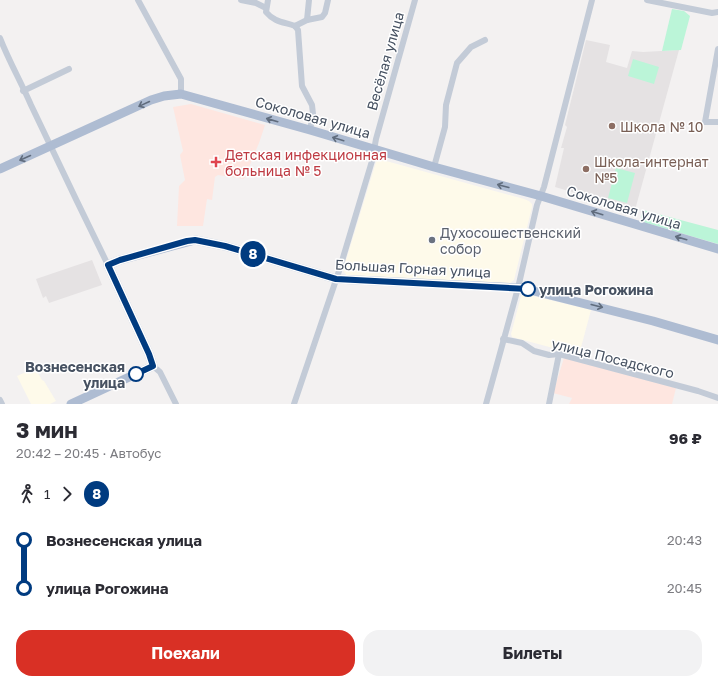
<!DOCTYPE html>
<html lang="ru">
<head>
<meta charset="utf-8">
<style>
  :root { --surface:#fff; --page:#f2f2f3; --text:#2b2b33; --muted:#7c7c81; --accent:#d93025 }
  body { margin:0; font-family:"Golos Text",sans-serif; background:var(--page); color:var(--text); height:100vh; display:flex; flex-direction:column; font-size:15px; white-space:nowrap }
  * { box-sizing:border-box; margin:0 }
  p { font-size:13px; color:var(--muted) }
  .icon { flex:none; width:22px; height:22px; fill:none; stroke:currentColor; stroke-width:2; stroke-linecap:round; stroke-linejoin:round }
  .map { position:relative; height:404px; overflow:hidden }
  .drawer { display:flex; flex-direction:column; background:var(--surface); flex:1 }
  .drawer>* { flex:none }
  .badge { padding:0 8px; border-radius:13px; font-size:14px; line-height:26px }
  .map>.badge { position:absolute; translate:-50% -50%; box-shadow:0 0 0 2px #fff }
  .legs { display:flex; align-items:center; gap:6px; height:44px; padding:0 16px; font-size:13px }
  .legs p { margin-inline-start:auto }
  .summary { display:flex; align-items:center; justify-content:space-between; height:68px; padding:0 16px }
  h1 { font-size:22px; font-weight:700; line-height:30px }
  .button { display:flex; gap:8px; margin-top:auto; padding:8px 16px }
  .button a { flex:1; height:46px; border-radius:16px; background:var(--accent); color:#fff; font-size:16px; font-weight:700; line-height:46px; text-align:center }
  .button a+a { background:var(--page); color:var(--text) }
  ul { padding:0 16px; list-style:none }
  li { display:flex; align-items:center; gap:14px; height:48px; font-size:15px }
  li i { display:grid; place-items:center; width:6px; height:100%; margin:0 5px; background:currentColor }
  li i::after { content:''; width:10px; height:10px; margin:-5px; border:3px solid; border-radius:50%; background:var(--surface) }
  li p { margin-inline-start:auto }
  li:first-child i { background:linear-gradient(#0000 50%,currentColor 0) }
  li:last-child i { background:linear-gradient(currentColor 50%,#0000 0) }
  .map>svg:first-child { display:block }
</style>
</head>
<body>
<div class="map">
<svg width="718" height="404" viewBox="0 0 718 404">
  <rect width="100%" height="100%" fill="#f3f1f1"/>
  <g fill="#fefaea">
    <path d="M 379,159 L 524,199 L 529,201 L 532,204 L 532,207 L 514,280 L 510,283 L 347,276 L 343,270 L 376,162 Z"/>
    <path d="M 525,294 L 591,310 L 579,355 L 512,337 L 511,334 L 521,296 Z"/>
    <path d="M 35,368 L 42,380 L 44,381 L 56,401 L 50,404 L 31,404 L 17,376 Z"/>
  </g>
  <g fill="#e5e2e3">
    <path d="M 586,40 L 610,45 L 606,62 L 627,68 L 632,51 L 643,52 L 679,50 L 635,210 L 555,187 L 564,148 L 561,148 L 567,127 L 565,125 Z"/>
    <path d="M 92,260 L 102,285 L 49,303 L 46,296 L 43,298 L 36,279 Z"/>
  </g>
  <g fill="#fee6e0">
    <path d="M 191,104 L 265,125 L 259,143 L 244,179 L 218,175 L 215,177 L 212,200 L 207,199 L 203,226 L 177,226 L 179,186 L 185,180 L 180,155 L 183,151 L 173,107 Z"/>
    <path d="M 564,358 L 676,388 L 672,404 L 569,404 L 572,398 L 553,393 Z"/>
  </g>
  <g fill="#bbf5d8">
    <path d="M 672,9 L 684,11 L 690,16 L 681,50 L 662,51 Z"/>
    <path d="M 633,59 L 659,67 L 654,84 L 628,76 Z"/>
    <path d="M 616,168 L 635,173 L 627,203 L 608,198 Z"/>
    <path d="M 643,210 L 718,230 L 718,244 L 643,222 L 641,216 Z"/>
  </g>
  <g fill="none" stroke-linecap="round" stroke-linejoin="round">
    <g stroke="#c3cbd7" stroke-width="6">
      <path d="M 138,0 L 181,79 L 181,94"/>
      <path d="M 241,0 L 256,3 L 266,8"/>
      <path d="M 268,0 L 266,12 C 274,22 284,22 295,26"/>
      <path d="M 647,0 L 712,13 L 718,12"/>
      <path d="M 307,20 L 309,0"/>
      <path d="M 295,26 L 298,30 L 302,86 L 312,105 L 313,114 L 310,130"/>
      <path d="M 295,26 L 307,20 L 322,17 L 325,13 L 328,0"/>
      <path d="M 0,38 C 9,61 21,82 31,105 C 56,158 82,212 108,265"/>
      <path d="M 718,49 L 705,122 L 718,122"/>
      <path d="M 23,91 L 69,69"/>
      <path d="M 434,167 L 445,127 L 446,105 L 457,63 L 471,47 L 485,40"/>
      <path d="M 503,339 L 522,343 L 534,351 L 549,355 L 559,354 L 698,391 L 718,398"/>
      <path d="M 153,366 L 160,372 L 176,404"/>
      <path d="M 0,400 L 2,404"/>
      <path d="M 294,404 L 339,271 L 372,161 L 376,139 L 415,0"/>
      <path d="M 486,404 L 518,288 L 537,205 L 544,187 L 592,0"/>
      <path d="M 549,404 L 559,354"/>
    </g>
    <g stroke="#aebcd2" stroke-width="9">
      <path d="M 0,169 L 151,100 L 164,96 L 181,94 L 310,130 L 434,167 L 541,196 L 718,249"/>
      <path d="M 71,404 L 153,366 L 149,354 L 108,265 L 120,260 L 195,240 L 225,246 L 336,279 L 518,288 L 530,290 L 653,321 L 718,340"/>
    </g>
  </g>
  <defs><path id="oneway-shaft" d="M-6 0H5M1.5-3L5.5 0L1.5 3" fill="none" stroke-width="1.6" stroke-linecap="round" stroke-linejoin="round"/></defs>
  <g stroke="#606c7d">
    <use href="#oneway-shaft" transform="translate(144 104) rotate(155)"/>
    <use href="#oneway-shaft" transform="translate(272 120) rotate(-164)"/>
    <use href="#oneway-shaft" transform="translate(338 139) rotate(-163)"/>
    <use href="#oneway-shaft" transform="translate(25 158) rotate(156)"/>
    <use href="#oneway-shaft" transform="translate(503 186) rotate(-165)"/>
    <use href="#oneway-shaft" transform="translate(597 213) rotate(-163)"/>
    <use href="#oneway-shaft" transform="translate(681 238) rotate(-164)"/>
    <use href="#oneway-shaft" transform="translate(597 306) rotate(14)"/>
  </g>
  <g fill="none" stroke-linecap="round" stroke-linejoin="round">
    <defs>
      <path id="line-1" d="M 136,374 L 153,366 L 149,354 L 108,265 L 120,260 L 187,241 L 195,240 L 225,246 L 336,279 L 528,289"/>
    </defs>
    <use href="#line-1" stroke="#fff" stroke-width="9"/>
    <use href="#line-1" stroke="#003b80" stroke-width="6"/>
  </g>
  <g fill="#8d6e63" stroke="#fff" stroke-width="1.5">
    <circle cx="612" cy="126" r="4"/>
    <circle cx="586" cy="169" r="4"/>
  </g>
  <path fill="#e0444e" stroke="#fff" stroke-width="1.5" d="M214 156h4v4h4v4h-4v4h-4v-4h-4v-4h4z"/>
  <circle fill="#6b7280" stroke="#fff" stroke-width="1.5" cx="432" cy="240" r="4"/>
  <g fill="#fff" stroke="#003b80" stroke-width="2">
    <circle cx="528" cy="289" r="7"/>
    <circle cx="136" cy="374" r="7"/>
  </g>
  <g text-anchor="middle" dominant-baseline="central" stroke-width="3" stroke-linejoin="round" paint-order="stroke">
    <g font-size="14" fill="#465161" stroke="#fff">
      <text transform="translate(385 61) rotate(-74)">Весёлая улица</text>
      <text transform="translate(313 117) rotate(16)">Соколовая улица</text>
      <text transform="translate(624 207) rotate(17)">Соколовая улица</text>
      <text transform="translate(413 268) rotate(3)">Большая Горная улица</text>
      <text transform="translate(613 358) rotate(14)">улица Посадского</text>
    </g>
    <g font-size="14" fill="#785e54" stroke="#fff" text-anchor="start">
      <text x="620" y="126">Школа № 10</text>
      <text x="594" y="161">Школа-интернат<tspan x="594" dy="16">№5</tspan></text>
    </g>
    <g font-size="14" fill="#be3a42" stroke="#fff" text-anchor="start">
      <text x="225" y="154">Детская инфекционная<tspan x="225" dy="16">больница № 5</tspan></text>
    </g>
    <g font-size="14" fill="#5b616d" stroke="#fff" text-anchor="start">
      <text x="440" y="232">Духосошественский<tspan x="440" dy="16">собор</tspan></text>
    </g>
    <g font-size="14" font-weight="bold" fill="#465161" stroke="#fff" text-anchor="start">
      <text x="539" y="289">улица Рогожина</text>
      <text x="125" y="366" text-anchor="end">Вознесенская<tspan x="125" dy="16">улица</tspan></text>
    </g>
  </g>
</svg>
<b class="badge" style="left:253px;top:254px;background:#003b80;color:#fff">8</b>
</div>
<section class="drawer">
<div class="summary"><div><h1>3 мин</h1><p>20:42 – 20:45 · Автобус</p></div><b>96 ₽</b></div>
<div class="legs"><svg class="icon" aria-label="walk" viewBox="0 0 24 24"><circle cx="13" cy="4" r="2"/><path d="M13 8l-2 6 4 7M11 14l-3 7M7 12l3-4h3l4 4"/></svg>1<svg class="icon" aria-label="forward" viewBox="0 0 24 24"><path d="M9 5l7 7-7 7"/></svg><b class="badge" style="background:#003b80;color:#fff">8</b></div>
<ul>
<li><i style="color:#003b80"></i><b>Вознесенская улица</b><p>20:43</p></li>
<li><i style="color:#003b80"></i><b>улица Рогожина</b><p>20:45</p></li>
</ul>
<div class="button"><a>Поехали</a><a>Билеты</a></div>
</section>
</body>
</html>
